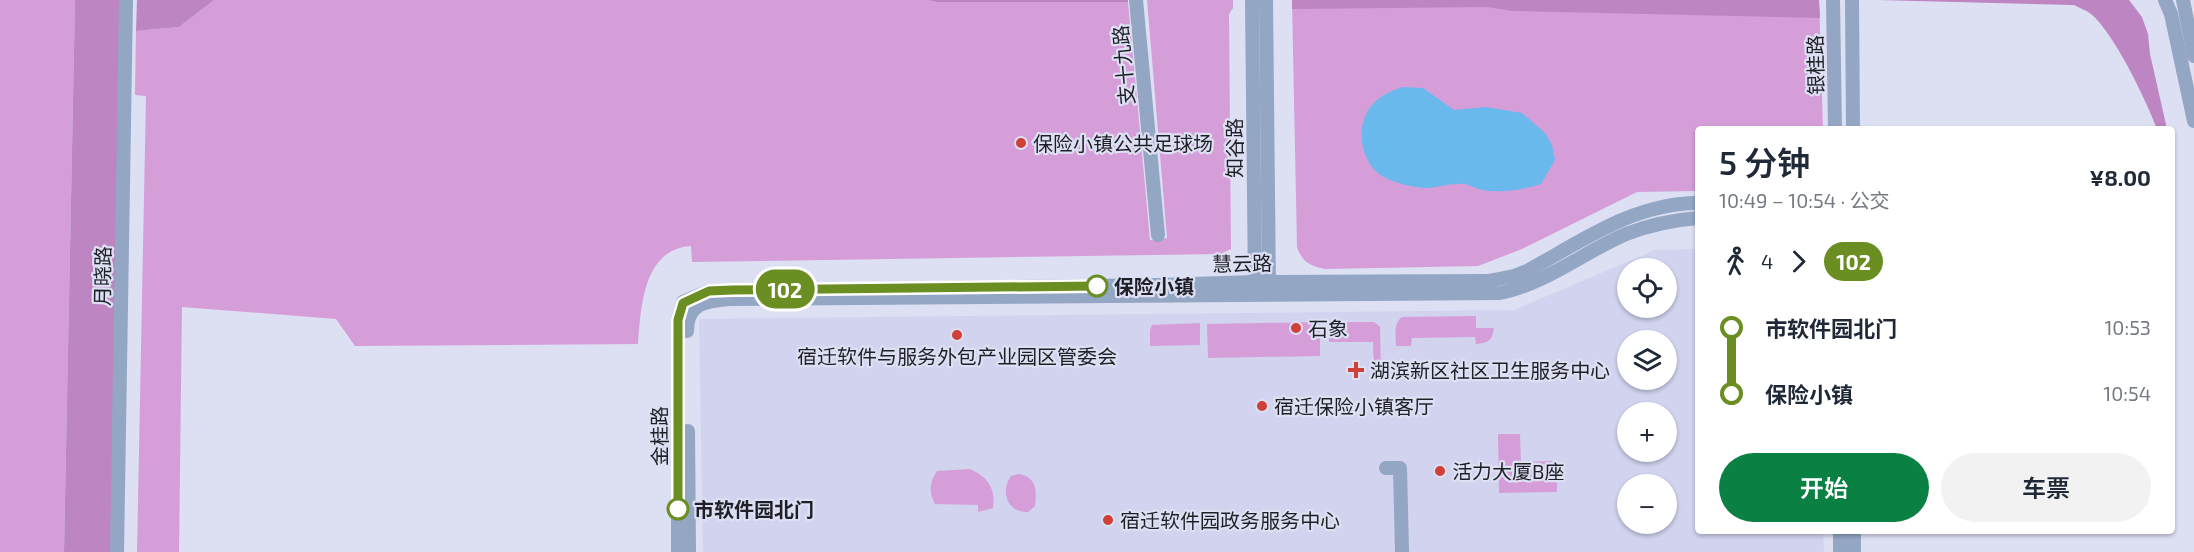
<!DOCTYPE html>
<html lang="zh">
<head>
<meta charset="utf-8">
<style>
  :root { --surface:#fff; --page:#f2f2f3; --text:#1f2937; --muted:#747a83; --accent:#0b8043 }
  body { margin:0; font-family:"Exo 2","Noto Sans SC",sans-serif; background:var(--page); color:var(--text); height:100vh; display:flex; flex-direction:column; font-size:22px; white-space:nowrap }
  * { box-sizing:border-box; margin:0 }
  p { font-size:20px; color:var(--muted) }
  .icon { flex:none; width:33px; height:33px; fill:none; stroke:currentColor; stroke-width:2; stroke-linecap:round; stroke-linejoin:round }
  .map { position:relative; flex:1; overflow:hidden }
  .sheet { position:absolute; left:1695px; top:126px; width:480px; height:408px; display:flex; flex-direction:column; background:var(--surface); border-radius:6px; box-shadow:0 2px 4px #0004 }
  .sheet>* { flex:none }
  .badge { padding:0 12px; border-radius:20px; font-size:21px; line-height:39px }
  .fabs { position:absolute; left:1617px; top:258px; display:grid; gap:12px }
  .fabs a { display:grid; place-items:center; width:60px; height:60px; border-radius:50%; background:var(--surface); box-shadow:0 2px 4px #0004; font-size:30px }
  .map>.badge { position:absolute; translate:-50% -50%; box-shadow:0 0 0 3px #fff }
  .legs { display:flex; align-items:center; gap:9px; height:66px; padding:0 24px; font-size:20px }
  .legs p { margin-inline-start:auto }
  .overview { display:flex; align-items:center; justify-content:space-between; height:102px; padding:0 24px }
  h1 { font-size:33px; font-weight:600; line-height:45px }
  .action { display:flex; gap:12px; margin-top:auto; padding:12px 24px }
  .action a { flex:1; height:69px; border-radius:36px; background:var(--accent); color:#fff; font-size:24px; font-weight:600; line-height:69px; text-align:center }
  .action a+a { background:var(--page); color:var(--text) }
  ul { padding:0 24px; list-style:none }
  li { display:flex; align-items:center; gap:21px; height:66px; font-size:22px }
  li i { display:grid; place-items:center; width:9px; height:100%; margin:0 8px; background:currentColor }
  li i::after { content:''; width:15px; height:15px; margin:-8px; border:4px solid; border-radius:50%; background:var(--surface) }
  li p { margin-inline-start:auto }
  li:first-child i { background:linear-gradient(#0000 50%,currentColor 0) }
  li:last-child i { background:linear-gradient(currentColor 50%,#0000 0) }
  .map>svg:first-child { display:block }
</style>
</head>
<body>
<div class="map">
<svg width="2194" height="552" viewBox="0 0 2194 552">
  <rect width="100%" height="100%" fill="#dddff3"/>
  <path fill="#d1d3ef" fill-rule="evenodd" d="M 1698,249 L 1698,531 L 1823,531 L 1824,552 L 703,552 L 699,319 L 1514,310 L 1655,250 ZM 1628,268 L 1666,268 L 1666,308 L 1628,308 ZM 1628,340 L 1666,340 L 1666,380 L 1628,380 ZM 1628,412 L 1666,412 L 1666,452 L 1628,452 ZM 1628,484 L 1666,484 L 1666,524 L 1628,524 Z"/>
  <g fill="#d59ed9">
    <path d="M 0,0 L 75,0 L 64,552 L 0,552 Z"/>
    <path d="M 214,0 L 927,0 L 936,2 L 1128,2 L 1150,240 L 1167,238 L 1147,0 L 1233,0 L 1233,8 L 1229,14 L 1231,249 L 1220,254 L 692,262 L 691,246 C 643,249 641,307 638,344 L 355,346 L 336,319 L 182,307 L 179,552 L 137,552 L 146,96 L 135,95 L 136,31 L 179,27 Z"/>
    <path d="M 1292,0 L 1819,0 L 1823,129 L 1698,129 L 1698,191 L 1637,192 L 1522,249 L 1478,266 L 1325,269 C 1310,266 1302,262 1297,247 Z"/>
    <path d="M 1476,316 L 1476,328 L 1494,328 C 1492,341 1488,343 1476,344 L 1475,337 L 1412,338 L 1411,346 L 1396,346 C 1396,336 1393,324 1402,317 Z"/>
    <path d="M 1320,322 L 1320,356 L 1208,358 L 1207,324 Z"/>
    <path d="M 1329,322 L 1374,322 L 1380,327 L 1381,372 L 1374,372 L 1373,342 L 1329,342 Z"/>
    <path d="M 1200,323 L 1200,345 L 1150,346 L 1150,330 L 1152,325 Z"/>
    <path d="M 1498,434 L 1520,434 L 1521,462 L 1557,461 L 1557,492 L 1499,493 Z"/>
    <path d="M 970,469 C 988,477 996,489 993,508 L 978,512 L 978,505 L 935,504 C 929,493 929,482 937,471 Z"/>
    <path d="M 1019,474 C 1036,477 1037,490 1035,506 L 1028,512 C 1007,513 1000,491 1011,476 Z"/>
  </g>
  <g fill="#bd85c2">
    <path d="M 75,0 L 122,0 L 112,552 L 64,552 Z"/>
    <path d="M 137,0 L 214,0 L 179,27 L 136,31 Z"/>
    <path d="M 927,0 L 1128,0 L 1128,2 L 936,2 Z"/>
    <path d="M 1292,0 L 1819,0 L 1820,18 L 1513,11 L 1487,7 L 1292,9 Z"/>
    <path d="M 1878,0 L 2129,0 L 2142,17 L 2148,34 L 2150,54 L 2167,129 L 2157,129 C 2146,100 2114,33 2091,14 C 2086,10 2079,8 2074,5 Z"/>
  </g>
  <path fill="#6ab9ec" d="M 1403,87 L 1423,88 L 1454,110 L 1486,107 L 1522,113 L 1545,133 L 1552,145 L 1555,160 L 1541,184 C 1521,190 1502,193 1482,190 C 1476,189 1470,185 1465,184 C 1452,183 1440,187 1428,188 C 1415,188 1399,184 1388,179 C 1361,168 1353,127 1372,105 C 1381,95 1391,91 1403,87 Z"/>
  <g fill="none" stroke-linecap="round" stroke-linejoin="round">
    <g stroke="#93a6c3" stroke-width="14">
      <path d="M 1136,0 L 1158,235"/>
      <path d="M 1252,0 L 1255,289"/>
      <path d="M 1266,0 L 1269,291"/>
      <path d="M 1833,0 L 1835,129"/>
      <path d="M 1852,0 L 1853,129"/>
      <path d="M 2165,0 L 2171,14 L 2194,121"/>
      <path d="M 2183,0 L 2194,56"/>
      <path d="M 687,331 C 687,303 706,301 729,299 L 1500,293 C 1545,284 1584,252 1626,234 C 1649,225 1673,220 1698,218"/>
      <path d="M 688,431 L 689,552"/>
      <path d="M 1386,468 L 1400,468 L 1402,552"/>
      <path d="M 1840,531 L 1840,552"/>
      <path d="M 117,552 L 126,0"/>
      <path d="M 678,552 L 678,320 L 683,302 L 709,291 L 1159,285 L 1255,282 L 1488,281 L 1514,276 L 1527,271 C 1582,241 1634,203 1698,203"/>
      <path d="M 1854,552 L 1854,531"/>
    </g>
  </g>
  <g fill="none" stroke-linecap="round" stroke-linejoin="round">
    <defs>
      <path id="line-1" d="M 678,509 L 678,320 L 683,303 L 709,291 L 732,290 L 1097,286"/>
    </defs>
    <use href="#line-1" stroke="#fff" stroke-width="14"/>
    <use href="#line-1" stroke="#6b8e23" stroke-width="9"/>
  </g>
  <g fill="#cf4138" stroke="#dddff3" stroke-width="2">
    <circle cx="1021" cy="143" r="6"/>
    <circle cx="1296" cy="328" r="6"/>
    <circle cx="957" cy="335" r="6"/>
    <path d="M1353 361h6v6h6v6h-6v6h-6v-6h-6v-6h6z"/>
    <circle cx="1262" cy="406" r="6"/>
    <circle cx="1440" cy="471" r="6"/>
    <circle cx="1108" cy="520" r="6"/>
  </g>
  <g fill="#fff" stroke="#6b8e23" stroke-width="3">
    <circle cx="1097" cy="286" r="10"/>
    <circle cx="678" cy="509" r="10"/>
  </g>
  <g text-anchor="middle" dominant-baseline="central" stroke-width="4.5" stroke-linejoin="round" paint-order="stroke">
    <g font-size="20" fill="#1f2027" stroke="#dddff3">
      <text transform="translate(1123 65) rotate(-95)">支十九路</text>
      <text transform="translate(1815 65) rotate(-91)">银桂路</text>
      <text transform="translate(1234 148) rotate(-90)">知谷路</text>
      <text transform="translate(1242 263) rotate(-1)">慧云路</text>
      <text transform="translate(102 276) rotate(-89)">月晓路</text>
      <text transform="translate(659 436) rotate(-90)">金桂路</text>
    </g>
    <g font-size="20" fill="#1f2027" stroke="#dddff3" text-anchor="start">
      <text x="1033" y="143">保险小镇公共足球场</text>
      <text x="1308" y="328">石象</text>
      <text x="957" y="356" text-anchor="middle">宿迁软件与服务外包产业园区管委会</text>
      <text x="1370" y="370">湖滨新区社区卫生服务中心</text>
      <text x="1274" y="406">宿迁保险小镇客厅</text>
      <text x="1452" y="471">活力大厦B座</text>
      <text x="1120" y="520">宿迁软件园政务服务中心</text>
    </g>
    <g font-size="20" font-weight="bold" fill="#1f2027" stroke="#dddff3" text-anchor="start">
      <text x="1114" y="286">保险小镇</text>
      <text x="694" y="509">市软件园北门</text>
    </g>
  </g>
</svg>
<div class="fabs">
<a><svg class="icon" aria-label="locate" viewBox="0 0 24 24"><circle cx="12" cy="12" r="6"/><path d="M12 2v4M12 18v4M2 12h4M18 12h4"/></svg></a>
<a><svg class="icon" aria-label="layers" viewBox="0 0 24 24"><path d="M12 4l9 5-9 5-9-5zM3 14l9 5 9-5"/></svg></a>
<a>+</a>
<a>−</a>
</div>
<b class="badge" style="left:785px;top:289px;background:#6b8e23;color:#fff">102</b>
<section class="sheet">
<div class="overview"><div><h1>5 分钟</h1><p>10:49 – 10:54 · 公交</p></div><b>¥8.00</b></div>
<div class="legs"><svg class="icon" aria-label="walk" viewBox="0 0 24 24"><circle cx="13" cy="4" r="2"/><path d="M13 8l-2 6 4 7M11 14l-3 7M7 12l3-4h3l4 4"/></svg>4<svg class="icon" aria-label="forward" viewBox="0 0 24 24"><path d="M9 5l7 7-7 7"/></svg><b class="badge" style="background:#6b8e23;color:#fff">102</b></div>
<ul>
<li><i style="color:#6b8e23"></i><b>市软件园北门</b><p>10:53</p></li>
<li><i style="color:#6b8e23"></i><b>保险小镇</b><p>10:54</p></li>
</ul>
<div class="action"><a>开始</a><a>车票</a></div>
</section>
</div>
</body>
</html>
